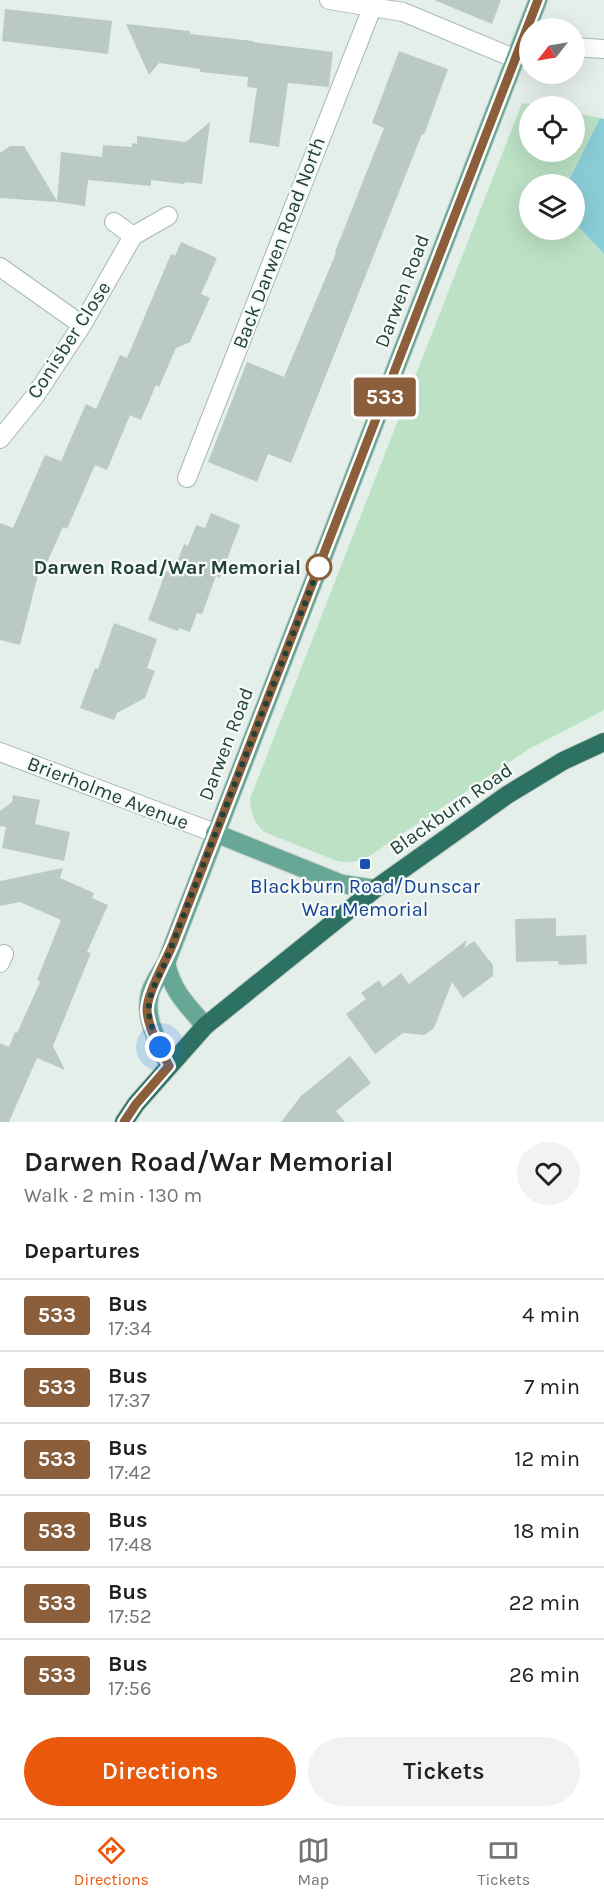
<!DOCTYPE html>
<html lang="en">
<head>
<meta charset="utf-8">
<style>
  :root { --surface:#fff; --page:#f2f2f2; --text:#202124; --muted:#757577; --line:#e0e0e0; --accent:#ea580c }
  body { margin:0; font-family:Karla,sans-serif; background:var(--page); color:var(--text); height:100vh; display:flex; flex-direction:column; font-size:22px; white-space:nowrap }
  * { box-sizing:border-box; margin:0 }
  p { font-size:20px; color:var(--muted) }
  .icon { flex:none; width:33px; height:33px; fill:none; stroke:currentColor; stroke-width:2; stroke-linecap:round; stroke-linejoin:round }
  .map { position:relative; height:1122px; overflow:hidden }
  .details { display:flex; flex-direction:column; background:var(--surface); flex:1 }
  .details>* { flex:none }
  .badge { padding:0 12px; border-radius:4px; font-size:21px; line-height:39px }
  .needle { width:39px; rotate:239deg }
  .controls { position:absolute; left:519px; top:18px; display:grid; gap:12px }
  .controls a { display:grid; place-items:center; width:66px; height:66px; border-radius:50%; background:var(--surface); box-shadow:0 6px 24px #0002; font-size:30px }
  .you { position:absolute; width:30px; height:30px; margin:-15px; border:4px solid #fff; border-radius:50%; background:#1a73e8; box-shadow:0 0 0 9px #1a73e833 }
  .map>.badge { position:absolute; translate:-50% -50%; box-shadow:0 0 0 3px #fff }
  h2 { padding:0 24px; font-size:22px; line-height:54px }
  .round { display:grid; place-items:center; flex:none; width:63px; height:63px; border-radius:32px; background:var(--page) }
  .overview { display:flex; align-items:center; justify-content:space-between; height:102px; padding:0 24px }
  h1 { font-size:28px; font-weight:600; line-height:45px }
  .primary-button { display:flex; gap:12px; margin-top:auto; padding:12px 24px }
  .primary-button a { flex:1; height:69px; border-radius:36px; background:var(--accent); color:#fff; font-size:24px; font-weight:600; line-height:69px; text-align:center }
  .primary-button a+a { background:var(--page); color:var(--text) }
  ul { padding:0; list-style:none }
  li { display:flex; align-items:center; gap:18px; height:72px; padding:0 24px; border-top:2px solid var(--line) }
  li div { flex:1 }
  li b { display:block; font-size:22px }
  li em { font-style:normal }
  li .badge { min-width:66px; font-weight:700; text-align:center }
  .menu { display:flex; justify-content:space-around; align-items:center; height:84px; border-top:2px solid var(--line); background:var(--surface); font-size:16px; color:var(--muted) }
  .menu a { display:grid; justify-items:center; gap:3px }
  .menu .on { color:var(--accent) }
  .map>svg:first-child { display:block }
</style>
</head>
<body>
<div class="map">
<svg width="604" height="1122" viewBox="0 0 604 1122">
  <rect width="100%" height="100%" fill="#e5efea"/>
  <path fill="#bce1c5" d="M 522,103 L 540,106 L 530,106 L 530,152 L 574,152 L 575,113 L 600,118 L 567,184 L 530,184 L 530,230 L 574,230 L 575,223 L 604,254 L 604,710 L 529,749 L 368,857 C 356,862 349,863 337,861 L 264,832 C 254,822 251,814 250,799 Z"/>
  <path fill="#8acdd7" d="M 600,118 L 604,119 L 604,254 L 575,223 L 574,184 L 567,184 Z"/>
  <g fill="#bacac3">
    <path d="M 434,0 L 501,0 L 492,24 Z"/>
    <path d="M 5,9 L 112,21 L 108,54 L 2,41 Z"/>
    <path d="M 126,24 L 190,31 L 190,34 L 253,41 L 253,42 L 333,52 L 329,86 L 329,87 L 288,83 L 279,147 L 249,142 L 257,88 L 247,87 L 248,77 L 200,72 L 200,69 L 159,63 L 149,75 Z"/>
    <path d="M 399,51 L 448,69 L 424,135 L 422,134 L 291,463 L 268,454 L 257,482 L 208,462 L 247,362 L 284,377 L 336,253 L 335,252 L 384,128 L 372,123 Z"/>
    <path d="M 210,122 L 202,184 L 185,182 L 184,184 L 151,180 L 151,186 L 88,180 L 85,206 L 57,202 L 0,198 L 0,153 L 10,146 L 24,146 L 57,201 L 61,152 L 102,157 L 103,145 L 132,147 L 132,143 L 137,144 L 137,136 L 186,142 Z"/>
    <path d="M 181,242 L 217,258 L 201,294 L 210,298 L 190,342 L 176,348 L 159,387 L 156,385 L 141,420 L 130,415 L 107,470 L 95,465 L 67,529 L 63,527 L 41,576 L 38,575 L 20,645 L 0,640 L 0,523 L 13,528 L 45,455 L 61,461 L 86,404 L 96,409 L 120,355 L 127,358 L 171,254 L 175,256 Z"/>
    <path d="M 211,513 L 240,525 L 220,578 L 216,576 L 202,614 L 197,613 L 190,632 L 179,628 L 178,631 L 148,620 L 166,571 L 173,573 L 184,544 L 188,546 L 196,525 L 205,528 Z"/>
    <path d="M 114,623 L 157,639 L 147,668 L 155,671 L 145,698 L 117,713 L 114,720 L 80,708 L 95,668 L 98,669 Z"/>
    <path d="M 13,795 L 40,800 L 35,824 L 70,832 L 64,861 L 2,848 L 6,827 L 0,826 L 0,811 L 12,802 Z"/>
    <path d="M 63,868 L 60,878 L 94,893 L 92,898 L 108,905 L 87,952 L 91,953 L 53,1046 L 65,1070 L 37,1058 L 9,1122 L 0,1122 L 0,1043 L 9,1047 L 15,1032 L 17,1033 L 40,982 L 37,980 L 61,920 L 20,902 L 0,906 L 0,881 Z"/>
    <path d="M 556,918 L 556,936 L 586,935 L 587,964 L 559,965 L 558,961 L 516,962 L 515,919 Z"/>
    <path d="M 467,940 L 464,948 L 474,941 L 493,965 L 493,976 L 463,998 L 452,982 L 434,1028 L 425,1035 L 403,1033 L 375,1054 L 346,1014 L 366,999 L 361,993 L 379,980 L 383,987 L 401,973 L 409,984 Z"/>
    <path d="M 350,1056 L 371,1083 L 336,1111 L 345,1122 L 281,1122 L 301,1096 Z"/>
  </g>
  <g fill="none" stroke-linecap="round" stroke-linejoin="round">
    <defs>
      <g id="minor">
        <path d="M 329,0 L 403,12 L 516,59"/>
        <path d="M 574,47 L 604,49"/>
        <path d="M 114,222 L 133,236"/>
        <path d="M 0,267 L 82,325"/>
        <path d="M 0,439 L 35,396 L 82,325 L 133,236 L 168,216"/>
        <path d="M 187,478 L 372,8"/>
        <path d="M 0,752 L 215,833"/>
        <path d="M 0,963 L 4,954"/>
      </g>
      <g id="major">
        <path d="M 215,833 L 342,884 L 375,889"/>
        <path d="M 166,963 C 173,993 186,1003 205,1026"/>
        <path d="M 169,1066 C 159,1043 143,1019 150,993 C 153,983 161,972 166,963 L 538,0"/>
      </g>
      <path id="highway" d="M 124,1122 L 136,1104 L 205,1026 L 375,889 L 507,795 L 563,761 L 604,742"/>
    </defs>
    <use href="#minor" stroke="#a7b8b1" stroke-width="20"/>
    <use href="#major" stroke="#c1cac8" stroke-width="20"/>
    <use href="#highway" stroke="#c1cac8" stroke-width="20"/>
    <use href="#minor" stroke="#fff" stroke-width="18"/>
    <use href="#major" stroke="#66a795" stroke-width="18"/>
    <use href="#highway" stroke="#2c7161" stroke-width="18"/>
  </g>
  <g fill="none" stroke-linecap="round" stroke-linejoin="round">
    <defs>
      <path id="line" d="M 124,1122 L 136,1104 L 169,1066 C 161,1050 148,1029 147,1010 C 147,992 167,960 174,941 L 538,0"/>
    </defs>
    <use href="#line" stroke="#fff" stroke-width="14"/>
    <use href="#line" stroke="#8b5e3c" stroke-width="9"/>
    <path stroke="#224239" stroke-width="6" stroke-dasharray="0 10.8" d="M 160,1047 C 142,1008 147,1000 165,963 L 319,567"/>
  </g>
  <circle fill="#fff" stroke="#8b5e3c" stroke-width="3" cx="319" cy="567" r="12"/>
  <rect fill="#1a4fb4" stroke="#f6fbf8" stroke-width="2" x="359" y="858" width="12" height="12" rx="3"/>
  <g text-anchor="middle" dominant-baseline="central" stroke-width="4.5" stroke-linejoin="round" paint-order="stroke">
    <g font-size="20" fill="#224239" stroke="#f6fbf8">
      <text transform="translate(279 243) rotate(-69)">Back Darwen Road North</text>
      <text transform="translate(402 291) rotate(-69)">Darwen Road</text>
      <text transform="translate(69 340) rotate(-57)">Conisber Close</text>
      <text transform="translate(226 744) rotate(-69)">Darwen Road</text>
      <text transform="translate(108 793) rotate(21)">Brierholme Avenue</text>
      <text transform="translate(451 809) rotate(-35)">Blackburn Road</text>
    </g>
    <g font-size="20" font-weight="bold" fill="#224239" stroke="#f6fbf8" text-anchor="end">
      <text x="301" y="567">Darwen Road/War Memorial</text>
    </g>
    <g font-size="20" fill="#164399" stroke="#f6fbf8">
      <text x="365" y="886">Blackburn Road/Dunscar<tspan x="365" dy="23">War Memorial</tspan></text>
    </g>
  </g>
</svg>
<div class="controls">
<a><svg class="needle" viewBox="-14 -14 28 28"><path d="M0-13l5 13h-10z" fill="#e53935"/><path d="M0 13l5-13h-10z" fill="#757577"/></svg></a>
<a><svg class="icon" aria-label="locate" viewBox="0 0 24 24"><circle cx="12" cy="12" r="6"/><path d="M12 2v4M12 18v4M2 12h4M18 12h4"/></svg></a>
<a><svg class="icon" aria-label="layers" viewBox="0 0 24 24"><path d="M12 4l9 5-9 5-9-5zM3 14l9 5 9-5"/></svg></a>
</div>
<div class="you" style="left:160px;top:1047px"></div>
<b class="badge" style="left:385px;top:397px;background:#8b5e3c;color:#fff">533</b>
</div>
<section class="details">
<div class="overview"><div><h1>Darwen Road/War Memorial</h1><p>Walk · 2 min · 130 m</p></div><a class="round"><svg class="icon" aria-label="heart" viewBox="0 0 24 24"><path d="M12 20l-8-8c-3-5 5-10 8-4 3-6 11-1 8 4z"/></svg></a></div>
<h2>Departures</h2>
<ul>
<li><span class="badge" style="background:#8b5e3c;color:#fff">533</span><div><b>Bus</b><p>17:34</p></div><em>4 min</em></li>
<li><span class="badge" style="background:#8b5e3c;color:#fff">533</span><div><b>Bus</b><p>17:37</p></div><em>7 min</em></li>
<li><span class="badge" style="background:#8b5e3c;color:#fff">533</span><div><b>Bus</b><p>17:42</p></div><em>12 min</em></li>
<li><span class="badge" style="background:#8b5e3c;color:#fff">533</span><div><b>Bus</b><p>17:48</p></div><em>18 min</em></li>
<li><span class="badge" style="background:#8b5e3c;color:#fff">533</span><div><b>Bus</b><p>17:52</p></div><em>22 min</em></li>
<li><span class="badge" style="background:#8b5e3c;color:#fff">533</span><div><b>Bus</b><p>17:56</p></div><em>26 min</em></li>
</ul>
<div class="primary-button"><a>Directions</a><a>Tickets</a></div>
</section>
<nav class="menu">
<a class="on"><svg class="icon" aria-label="directions" viewBox="0 0 24 24"><path d="M12 3l9 9-9 9-9-9zM9 14v-3h6M13 9l2 2-2 2"/></svg>Directions</a>
<a><svg class="icon" aria-label="map" viewBox="0 0 24 24"><path d="M3 6l6-2 6 2 6-2v14l-6 2-6-2-6 2zM9 4v14M15 6v14"/></svg>Map</a>
<a><svg class="icon" aria-label="tickets" viewBox="0 0 24 24"><path d="M3 7h18v10H3zM15 7v10"/></svg>Tickets</a>
</nav>
</body>
</html>
